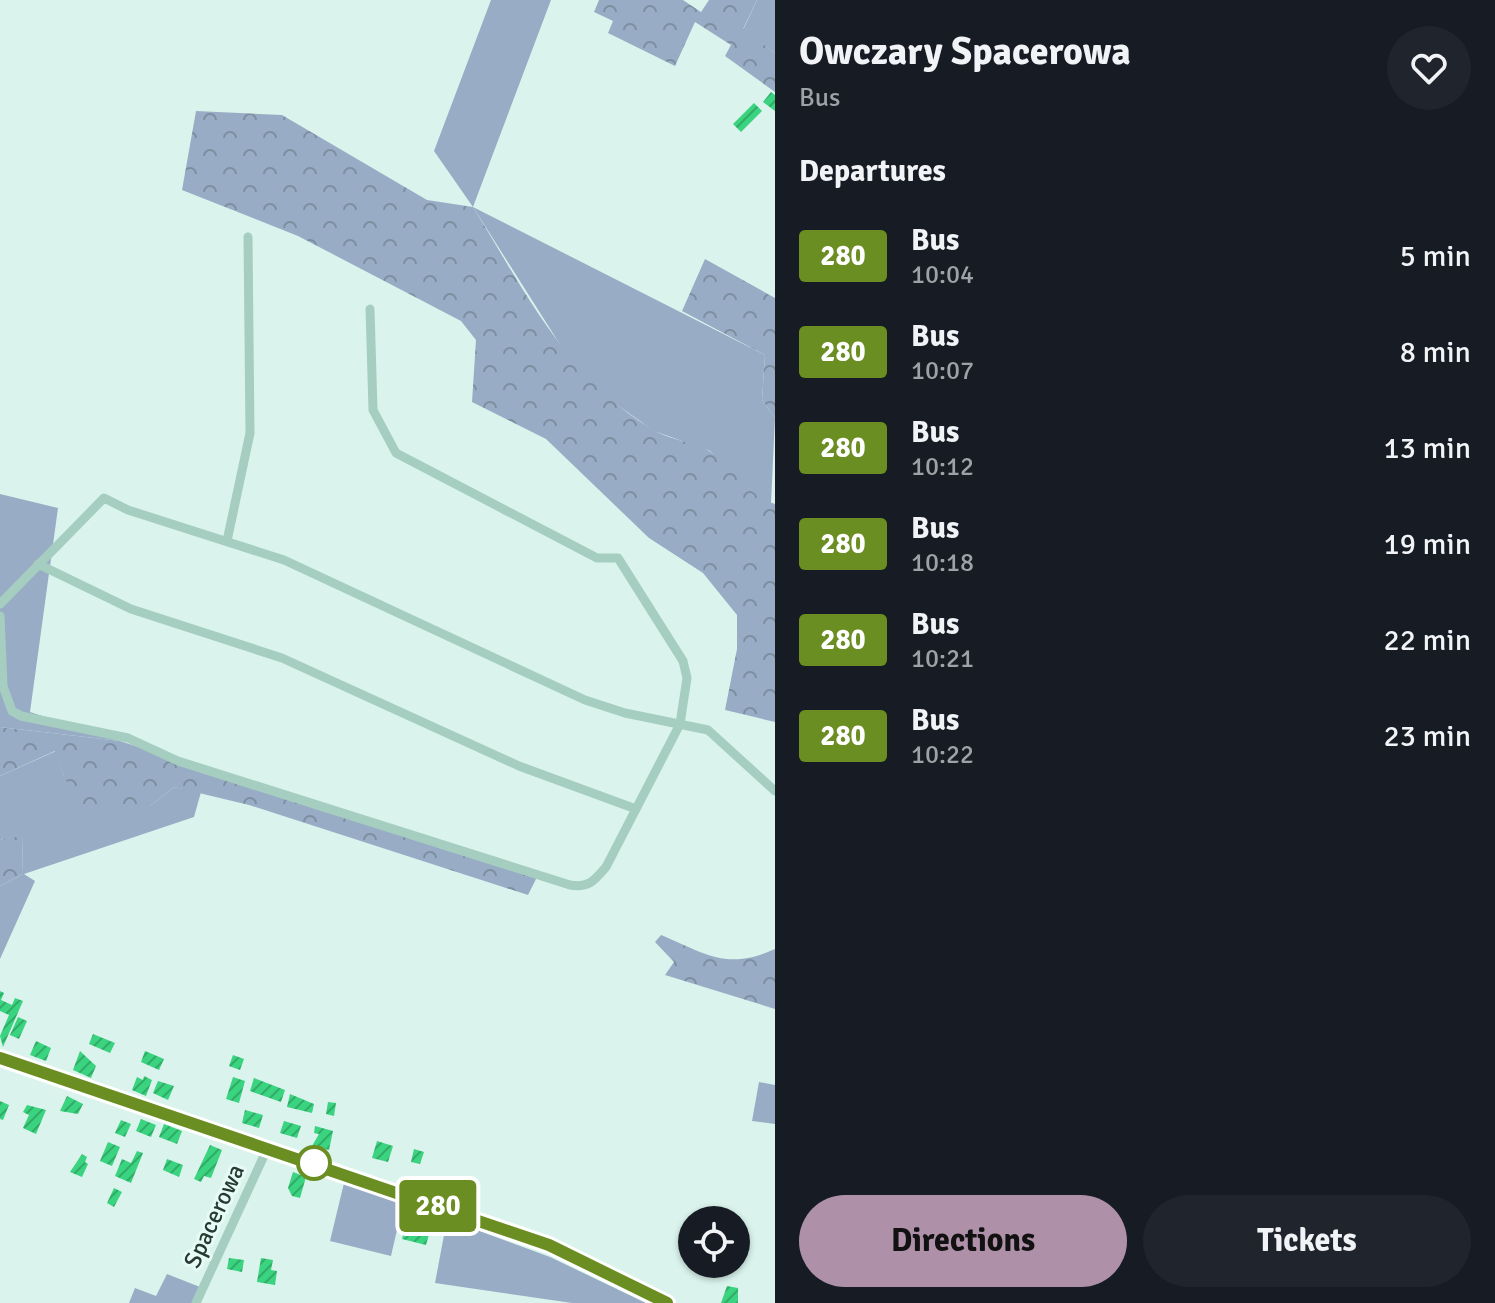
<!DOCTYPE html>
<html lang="en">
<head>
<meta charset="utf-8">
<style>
  :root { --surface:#171b24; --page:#20242c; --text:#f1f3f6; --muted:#9ea1a6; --accent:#af90a9 }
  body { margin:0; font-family:Signika,sans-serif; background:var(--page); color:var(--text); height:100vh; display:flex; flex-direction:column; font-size:30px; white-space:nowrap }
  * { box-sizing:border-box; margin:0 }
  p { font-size:26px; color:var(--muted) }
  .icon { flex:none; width:44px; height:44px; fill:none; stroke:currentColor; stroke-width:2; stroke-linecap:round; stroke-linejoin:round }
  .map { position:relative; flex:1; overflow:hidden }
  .panel { display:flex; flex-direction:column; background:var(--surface); width:720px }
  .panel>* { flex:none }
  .badge { padding:0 16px; border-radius:6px; font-size:28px; line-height:52px }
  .buttons { position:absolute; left:678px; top:1206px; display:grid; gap:16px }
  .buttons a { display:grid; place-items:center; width:72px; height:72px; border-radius:50%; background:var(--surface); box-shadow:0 2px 6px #0004; font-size:40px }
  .map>.badge { position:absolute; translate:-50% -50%; box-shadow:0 0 0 4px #fff }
  h2 { padding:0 24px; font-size:30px; line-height:72px }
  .round { display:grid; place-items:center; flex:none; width:84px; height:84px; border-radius:42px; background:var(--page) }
  .head { display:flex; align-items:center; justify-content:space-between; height:136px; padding:0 24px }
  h1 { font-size:38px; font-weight:800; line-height:60px }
  .cta { display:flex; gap:16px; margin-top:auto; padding:16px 24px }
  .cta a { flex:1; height:92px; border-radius:48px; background:var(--accent); color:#111; font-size:32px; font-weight:800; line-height:92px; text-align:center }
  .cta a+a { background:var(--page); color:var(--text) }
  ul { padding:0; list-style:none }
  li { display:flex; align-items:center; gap:24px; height:96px; padding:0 24px }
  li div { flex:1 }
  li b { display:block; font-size:30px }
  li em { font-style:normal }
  li .badge { min-width:88px; font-weight:700; text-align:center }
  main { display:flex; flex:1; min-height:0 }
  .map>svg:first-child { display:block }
</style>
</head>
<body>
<main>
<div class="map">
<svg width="775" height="1303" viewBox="0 0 775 1303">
  <defs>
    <pattern id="forest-crowns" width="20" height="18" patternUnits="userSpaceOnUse" patternTransform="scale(2)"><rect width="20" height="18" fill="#98adc5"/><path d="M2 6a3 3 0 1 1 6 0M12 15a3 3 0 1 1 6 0" fill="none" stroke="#7c8ea0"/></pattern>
    <pattern id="building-hatch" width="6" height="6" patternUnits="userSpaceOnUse" patternTransform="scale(2)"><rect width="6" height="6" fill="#3ad37f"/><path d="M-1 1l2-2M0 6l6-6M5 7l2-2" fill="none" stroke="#31ac68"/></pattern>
  </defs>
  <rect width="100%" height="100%" fill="#daf4ed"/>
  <g fill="#98adc5">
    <path d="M 491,0 L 551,0 L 473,207 L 765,355 L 762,400 L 775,418 L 771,503 L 758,499 L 710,451 L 654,431 L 599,392 L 566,354 L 473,207 L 434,151 Z"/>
    <path d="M 757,0 L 775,0 L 775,53 L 743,30 Z"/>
    <path d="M 0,494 L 58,508 L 30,712 L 120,741 L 0,727 Z"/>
    <path d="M 56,751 L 64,777 L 150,806 L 174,787 L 201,792 L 194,817 L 24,874 L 35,881 L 0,959 L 0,886 L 23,874 L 22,837 L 0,840 L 0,776 Z"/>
    <path d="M 759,1082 L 775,1085 L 775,1124 L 752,1121 Z"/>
    <path d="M 344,1183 L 403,1204 L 391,1256 L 330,1241 Z"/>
    <path d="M 447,1219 L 550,1257 L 646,1303 L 572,1303 L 435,1283 Z"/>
    <path d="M 167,1274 L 200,1287 L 192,1303 L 129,1303 L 135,1288 L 156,1296 Z"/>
  </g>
  <g fill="url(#forest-crowns)">
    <path d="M 599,0 L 683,0 L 701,12 L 709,0 L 757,0 L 743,29 L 775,53 L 775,92 L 725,56 L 731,45 L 695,22 L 675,66 L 608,33 L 613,21 L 594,12 Z"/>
    <path d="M 196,111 L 282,115 L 427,200 L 473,207 C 523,288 567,379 652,429 C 669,440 692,441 709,451 C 735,467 745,495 775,504 L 775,722 L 725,710 L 737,649 L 737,615 L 703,573 L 649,538 L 546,439 L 472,402 L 476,340 L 461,321 L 298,236 L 182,190 Z"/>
    <path d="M 705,259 L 775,298 L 775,418 L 762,400 L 765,355 L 682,311 Z"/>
    <path d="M 0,727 L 120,741 L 538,875 L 528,895 L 249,805 L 174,787 L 150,806 L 83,809 L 64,777 L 55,751 L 0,776 Z"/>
    <path d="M 22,836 L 23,874 L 0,886 L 0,840 Z"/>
    <path d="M 661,935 C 707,954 726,971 775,949 L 775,1009 L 665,975 L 674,962 L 655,942 Z"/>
  </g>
  <g fill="url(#building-hatch)">
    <path d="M 771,92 L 775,95 L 775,111 L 763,102 Z"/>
    <path d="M 754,103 L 762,111 L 741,132 L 733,124 Z"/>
    <path d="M 0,991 L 4,993 L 1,1000 L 12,1005 L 15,998 L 23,1001 L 3,1047 L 0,1036 L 9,1015 L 0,1011 Z"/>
    <path d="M 18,1017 L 27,1021 L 19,1039 L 10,1035 Z"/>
    <path d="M 93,1034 L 115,1043 L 110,1053 L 89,1044 Z"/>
    <path d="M 36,1041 L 51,1048 L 46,1061 L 30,1055 Z"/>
    <path d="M 80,1051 L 96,1066 L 91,1078 L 73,1070 Z"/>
    <path d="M 145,1051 L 164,1059 L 159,1070 L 141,1062 Z"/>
    <path d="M 233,1055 L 244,1059 L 240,1070 L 229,1066 Z"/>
    <path d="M 144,1076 L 152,1080 L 146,1096 L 132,1090 L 137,1077 L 143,1080 Z"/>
    <path d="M 233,1077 L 245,1081 L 239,1103 L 226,1099 Z"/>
    <path d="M 254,1078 L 285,1090 L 281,1102 L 250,1091 Z"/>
    <path d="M 158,1081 L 174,1086 L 168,1100 L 153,1093 Z"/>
    <path d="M 290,1094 L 314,1104 L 312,1113 L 287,1107 Z"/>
    <path d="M 67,1096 L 83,1104 L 78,1114 L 60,1111 Z"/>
    <path d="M 0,1101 L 9,1105 L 3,1120 L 0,1119 Z"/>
    <path d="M 328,1102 L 336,1103 L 334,1116 L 326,1114 Z"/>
    <path d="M 27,1105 L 46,1110 L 36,1134 L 23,1128 L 29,1115 L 23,1112 Z"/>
    <path d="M 245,1110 L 263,1115 L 259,1128 L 242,1123 Z"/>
    <path d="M 141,1119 L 156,1125 L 151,1137 L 136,1131 Z"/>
    <path d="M 121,1120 L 131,1124 L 125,1137 L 115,1133 Z"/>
    <path d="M 284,1121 L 301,1126 L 297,1138 L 280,1133 Z"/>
    <path d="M 164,1124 L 182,1131 L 177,1144 L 159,1137 Z"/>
    <path d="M 315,1126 L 333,1131 L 329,1150 L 312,1146 L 319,1134 L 314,1133 Z"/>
    <path d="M 377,1141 L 393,1146 L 388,1162 L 372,1158 Z"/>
    <path d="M 108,1142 L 120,1147 L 112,1166 L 100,1161 Z"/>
    <path d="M 210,1145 L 222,1150 L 211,1178 L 204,1176 L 201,1182 L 194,1179 Z"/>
    <path d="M 414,1149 L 424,1152 L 420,1164 L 411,1162 Z"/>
    <path d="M 137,1151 L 143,1153 L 131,1183 L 115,1176 L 122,1159 L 131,1163 Z"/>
    <path d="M 82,1154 L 87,1157 L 85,1162 L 88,1164 L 82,1177 L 70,1172 Z"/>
    <path d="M 167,1159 L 183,1165 L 179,1177 L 163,1170 Z"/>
    <path d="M 293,1172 L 306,1177 L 300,1198 L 292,1196 L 288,1188 Z"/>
    <path d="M 114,1188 L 122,1192 L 114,1207 L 107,1203 Z"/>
    <path d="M 406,1224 L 430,1231 L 426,1245 L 402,1239 Z"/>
    <path d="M 229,1258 L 244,1260 L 242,1272 L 227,1269 Z"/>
    <path d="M 261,1258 L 273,1260 L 271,1270 L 277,1271 L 275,1285 L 257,1282 Z"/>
    <path d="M 727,1286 L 738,1288 L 738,1303 L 721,1303 Z"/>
  </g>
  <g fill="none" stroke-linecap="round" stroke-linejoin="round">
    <g stroke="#a5cec0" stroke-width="9">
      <path d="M 227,541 L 250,433 L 248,237"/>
      <path d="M 38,564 L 131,609 L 282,658 L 519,766 L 636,809"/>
      <path d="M 0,604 L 104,498 L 128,510 L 284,560 L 585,700 L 625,713 L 708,730 L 775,791"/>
      <path d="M 0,616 L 3,686 L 12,711 L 21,716 L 128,738 L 178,761 L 570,885 C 589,888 594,881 606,867 L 680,724 L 687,678 L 683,661 L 618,558 L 597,558 L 396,453 L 373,410 L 370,309"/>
      <path d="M 196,1303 L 268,1147"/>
    </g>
    <path stroke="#76a28f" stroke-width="12" d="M 0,1058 L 549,1245 L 668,1303"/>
  </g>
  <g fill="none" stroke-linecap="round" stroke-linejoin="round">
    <defs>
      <path id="line" d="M 0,1058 L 549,1245 L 667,1303"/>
    </defs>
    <use href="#line" stroke="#fff" stroke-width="18"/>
    <use href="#line" stroke="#6b8e23" stroke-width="12"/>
  </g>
  <circle fill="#fff" stroke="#6b8e23" stroke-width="4" cx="314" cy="1163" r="16"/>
  <g text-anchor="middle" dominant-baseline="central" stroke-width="6" stroke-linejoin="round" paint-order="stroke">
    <g font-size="24" fill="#273930" stroke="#e7fbf6">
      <text transform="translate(214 1216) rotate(-65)">Spacerowa</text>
    </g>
  </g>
</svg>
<div class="buttons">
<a><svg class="icon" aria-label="locate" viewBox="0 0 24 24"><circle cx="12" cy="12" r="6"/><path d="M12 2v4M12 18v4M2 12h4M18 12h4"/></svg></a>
</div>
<b class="badge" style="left:438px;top:1206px;background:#6b8e23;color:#fff">280</b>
</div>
<section class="panel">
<div class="head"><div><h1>Owczary Spacerowa</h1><p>Bus</p></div><a class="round"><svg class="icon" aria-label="heart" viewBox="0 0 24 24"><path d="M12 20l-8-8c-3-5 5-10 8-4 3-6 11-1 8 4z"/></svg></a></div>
<h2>Departures</h2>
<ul>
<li><span class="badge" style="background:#6b8e23;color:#fff">280</span><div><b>Bus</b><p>10:04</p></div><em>5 min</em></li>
<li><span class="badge" style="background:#6b8e23;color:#fff">280</span><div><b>Bus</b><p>10:07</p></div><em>8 min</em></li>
<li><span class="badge" style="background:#6b8e23;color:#fff">280</span><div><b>Bus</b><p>10:12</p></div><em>13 min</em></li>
<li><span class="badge" style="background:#6b8e23;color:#fff">280</span><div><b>Bus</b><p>10:18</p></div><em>19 min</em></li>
<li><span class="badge" style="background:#6b8e23;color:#fff">280</span><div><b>Bus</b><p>10:21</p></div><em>22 min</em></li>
<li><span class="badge" style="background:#6b8e23;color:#fff">280</span><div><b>Bus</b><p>10:22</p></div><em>23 min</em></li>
</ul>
<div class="cta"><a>Directions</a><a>Tickets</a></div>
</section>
</main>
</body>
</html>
